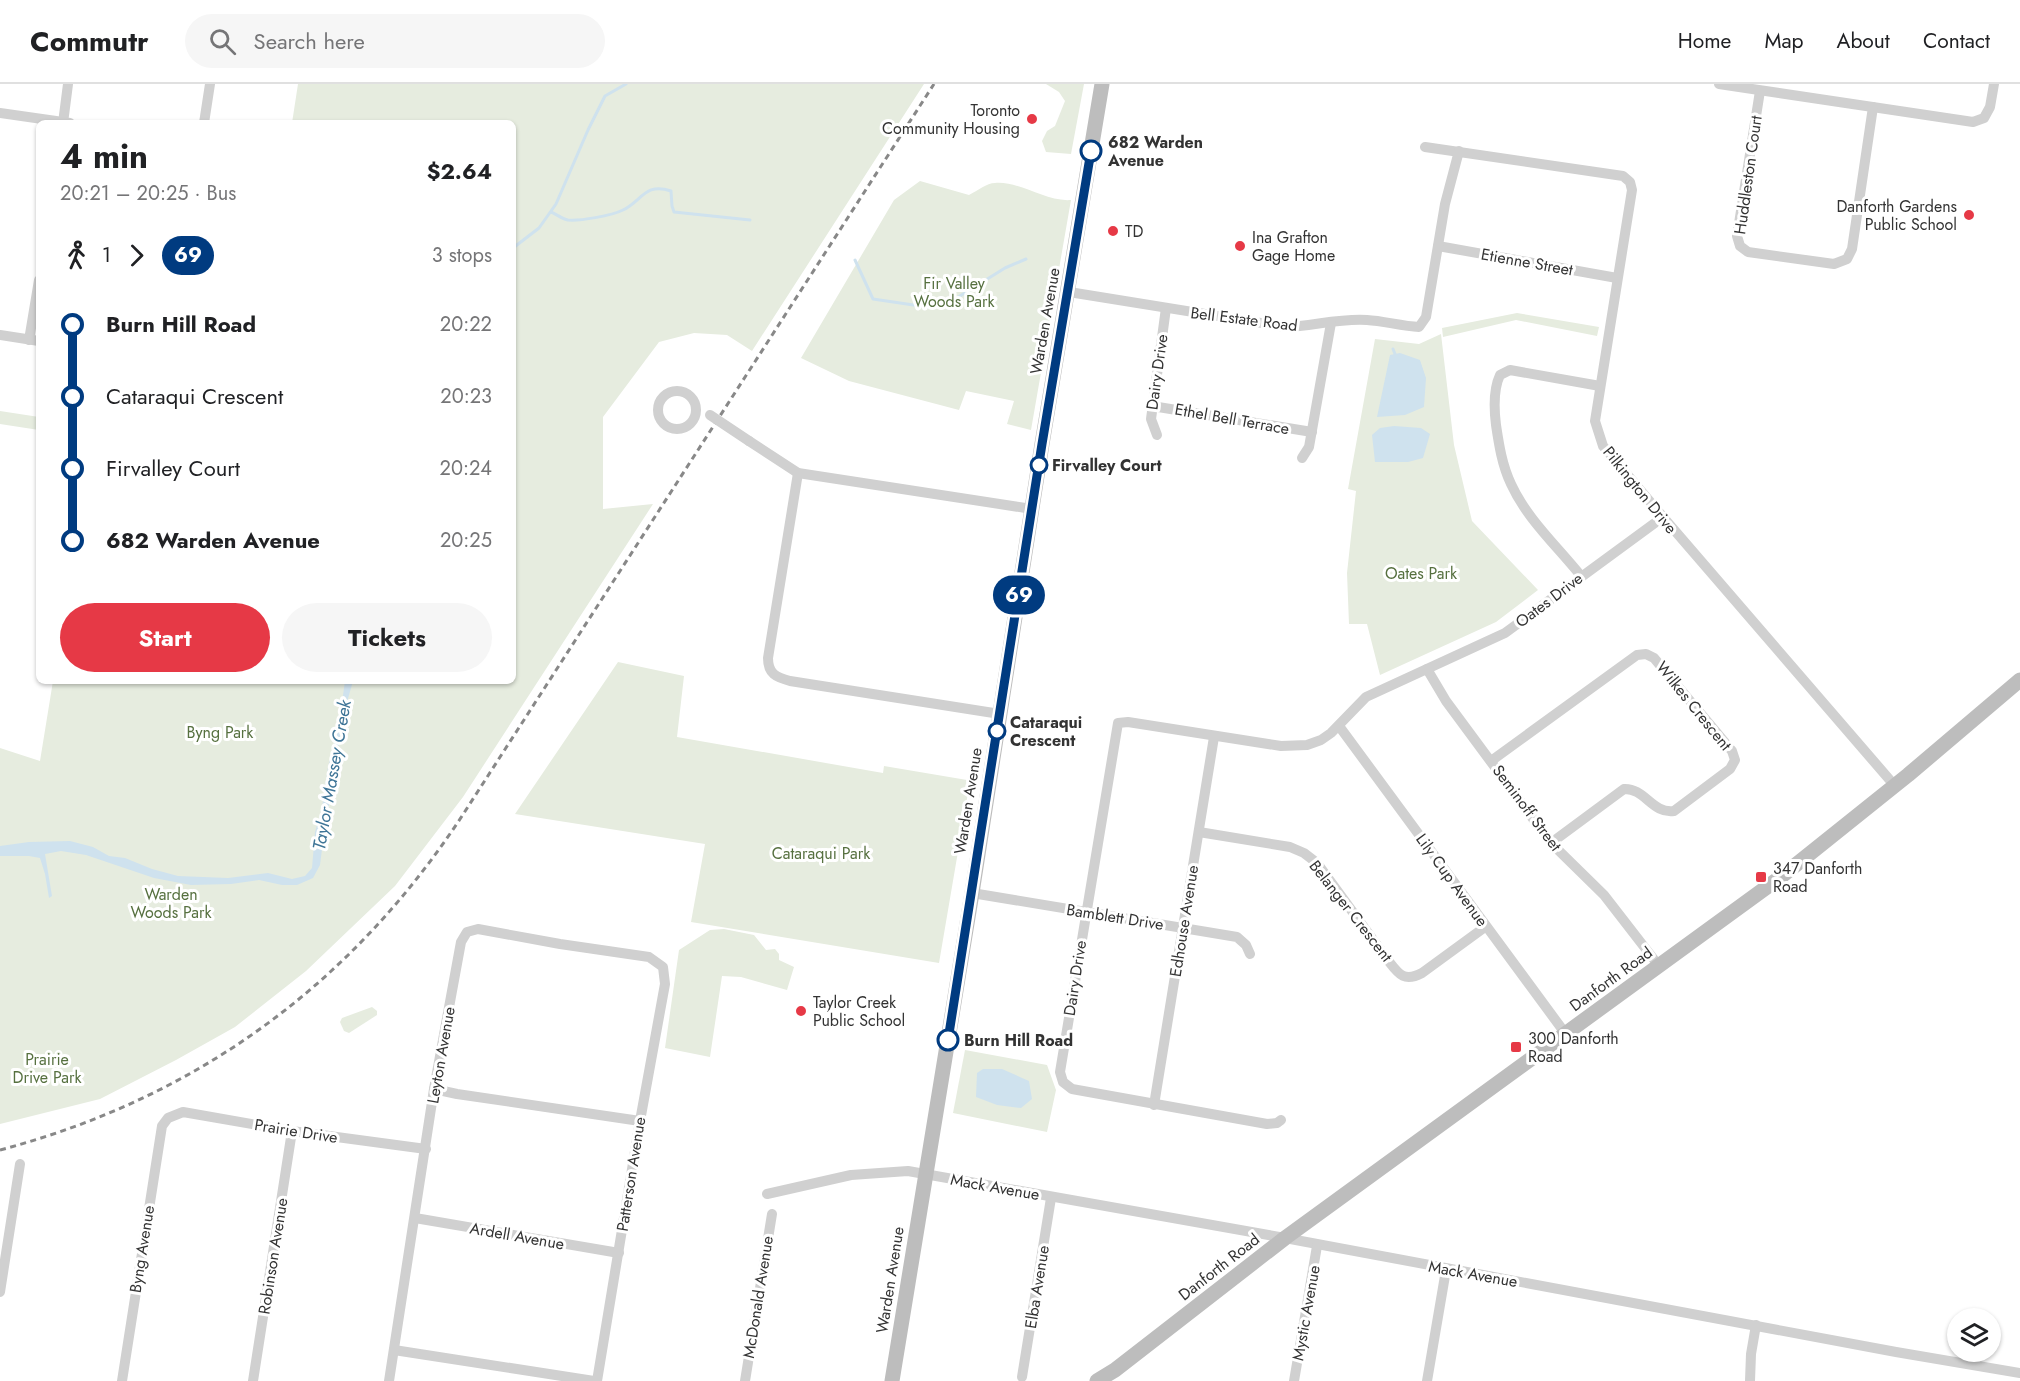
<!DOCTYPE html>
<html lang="en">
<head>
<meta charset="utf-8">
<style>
  :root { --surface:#fff; --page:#f6f6f6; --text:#202124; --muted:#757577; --line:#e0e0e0; --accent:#e63946 }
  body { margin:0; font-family:Jost,sans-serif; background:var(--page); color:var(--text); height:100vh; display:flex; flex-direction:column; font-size:22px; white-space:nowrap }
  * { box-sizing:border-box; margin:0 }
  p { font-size:20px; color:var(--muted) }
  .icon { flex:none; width:33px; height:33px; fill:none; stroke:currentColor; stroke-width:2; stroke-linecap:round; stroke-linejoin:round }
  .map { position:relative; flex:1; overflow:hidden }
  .sheet { position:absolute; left:36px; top:36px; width:480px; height:564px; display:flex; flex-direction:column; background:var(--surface); border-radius:9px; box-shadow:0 2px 4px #0004 }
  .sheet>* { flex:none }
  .badge { padding:0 12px; border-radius:20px; font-size:21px; line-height:39px }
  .tools { position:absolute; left:1947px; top:1224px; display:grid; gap:12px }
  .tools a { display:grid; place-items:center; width:54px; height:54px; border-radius:50%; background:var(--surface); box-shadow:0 2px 4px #0004; font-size:30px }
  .map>.badge { position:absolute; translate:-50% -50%; box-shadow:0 0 0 3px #fff }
  .legs { display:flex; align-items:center; gap:9px; height:66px; padding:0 24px; font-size:20px }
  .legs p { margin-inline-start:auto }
  .head { display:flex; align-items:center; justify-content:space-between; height:102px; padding:0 24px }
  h1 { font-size:33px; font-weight:700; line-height:45px }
  .primary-button { display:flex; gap:12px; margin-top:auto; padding:12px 24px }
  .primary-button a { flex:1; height:69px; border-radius:36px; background:var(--accent); color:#fff; font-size:24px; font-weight:700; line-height:69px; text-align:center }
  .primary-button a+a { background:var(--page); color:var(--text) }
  ul { padding:0 24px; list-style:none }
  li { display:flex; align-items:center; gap:21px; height:72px; font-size:22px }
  li i { display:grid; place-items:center; width:9px; height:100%; margin:0 8px; background:currentColor }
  li i::after { content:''; width:15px; height:15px; margin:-8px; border:4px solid; border-radius:50%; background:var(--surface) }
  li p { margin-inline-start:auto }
  li:first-child i { background:linear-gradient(#0000 50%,currentColor 0) }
  li:last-child i { background:linear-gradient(currentColor 50%,#0000 0) }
  header { display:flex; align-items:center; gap:36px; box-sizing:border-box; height:84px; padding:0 30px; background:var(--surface); border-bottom:2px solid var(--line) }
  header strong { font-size:28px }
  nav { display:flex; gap:33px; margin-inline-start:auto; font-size:21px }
  .search { width:420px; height:54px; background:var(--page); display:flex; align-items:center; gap:15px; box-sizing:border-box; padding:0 21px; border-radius:33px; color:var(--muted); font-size:22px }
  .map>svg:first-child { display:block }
</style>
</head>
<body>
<header>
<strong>Commutr</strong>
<div class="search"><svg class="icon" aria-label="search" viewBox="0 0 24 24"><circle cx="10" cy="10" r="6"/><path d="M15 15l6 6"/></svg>Search here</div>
<nav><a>Home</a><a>Map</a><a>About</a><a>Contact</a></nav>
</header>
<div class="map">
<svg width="2020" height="1297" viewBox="0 0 2020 1297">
  <rect width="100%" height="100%" fill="#fff"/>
  <g fill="#e6ecdf">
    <path d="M 298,0 L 924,0 L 752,267 L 727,251 L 694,249 L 659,258 L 603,333 L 603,425 L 653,420 L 463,713 L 395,802 L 306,887 L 235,943 L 176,976 L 100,1015 L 0,1040 L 0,664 L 40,677 L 53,597 L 513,597 L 513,39 L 292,39 Z"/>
    <path d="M 1046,0 L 1084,0 L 1071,70 L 1046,68 L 1042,57 L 1047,47 L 1055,42 L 1065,17 L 1059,8 Z"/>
    <path d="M 920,97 L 969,111 C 977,107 987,99 995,99 C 1021,97 1045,118 1071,116 L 1031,346 L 1007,340 L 1014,317 L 966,307 L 959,326 L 849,297 L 801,274 L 894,116 Z"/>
    <path d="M 1517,229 L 1599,243 L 1597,252 L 1516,236 L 1443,253 L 1442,244 Z"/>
    <path d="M 1441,250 L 1454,361 L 1472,437 L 1538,506 L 1496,538 L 1380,591 L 1367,540 L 1349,540 L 1347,489 L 1356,407 L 1348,405 L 1375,255 L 1419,260 Z"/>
    <path d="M 0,327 L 39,333 L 39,346 L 0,340 Z"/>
    <path d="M 618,578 L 684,592 L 677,653 L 883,689 L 884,682 L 967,696 L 966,702 L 969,703 L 939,879 L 691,838 L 705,760 L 515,730 Z"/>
    <path d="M 724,845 L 754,851 L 766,866 L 775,865 L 779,870 L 779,876 L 794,883 L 787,906 L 741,893 L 722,892 L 710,973 L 665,964 L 679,866 L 710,846 Z"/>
    <path d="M 372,923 L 377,927 L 377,931 L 349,949 L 344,947 L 340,938 L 342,934 Z"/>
    <path d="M 965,966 L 1047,981 L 1056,1006 L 1047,1048 L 953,1029 Z"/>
  </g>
  <g fill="#cfe2ee">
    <path d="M 1400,269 L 1420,276 L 1426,294 L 1424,323 L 1405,331 L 1377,333 L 1390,271 Z"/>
    <path d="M 1394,342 L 1421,344 L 1430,350 L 1423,374 L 1408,378 L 1375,378 L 1372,351 L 1380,344 Z"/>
    <path d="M 345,597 L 353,597 L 345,625 L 333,694 L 332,707 L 326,734 L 320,781 L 313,794 L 297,801 L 282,801 L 259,796 L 231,800 L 191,801 L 154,794 L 86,771 L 61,767 L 45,770 L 52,812 L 49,814 L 45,790 L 40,774 L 29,772 L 0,772 L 0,762 L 29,758 L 70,757 L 93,763 L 109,772 L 125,774 L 152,785 L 178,792 L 228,794 L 268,789 L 292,795 L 305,792 L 312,784 L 315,748 L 322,724 L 328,683 L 339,640 Z"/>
    <path d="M 983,985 L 1002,985 L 1029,997 L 1032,1015 L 1021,1024 L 997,1021 L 976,1013 L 977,989 Z"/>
  </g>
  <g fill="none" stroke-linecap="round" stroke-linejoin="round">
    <g stroke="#cfe2ee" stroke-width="3">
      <path d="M 551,128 C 556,130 562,135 568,136 C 580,137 611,132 623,126 C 642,117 645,98 671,107 L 672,122 L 674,128 L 750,136"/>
      <path d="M 513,164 L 539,144 L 556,120 L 588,46 L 605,12 L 626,0"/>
      <path d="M 855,176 L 873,215 L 927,223 L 947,220 L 1005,184 L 1026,175"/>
      <path d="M 1393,265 L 1395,270"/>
    </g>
    <g stroke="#d0d0d0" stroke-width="10">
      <path d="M 1719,0 L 1973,38 L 1984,34 L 1990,23 L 1994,0"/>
      <path d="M 1760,7 L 1737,152 L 1740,162 L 1748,168 L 1834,180 L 1847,175 L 1852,165 L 1873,23"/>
      <path d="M 0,29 L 70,39"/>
      <path d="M 63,39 L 68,0"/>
      <path d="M 204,39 L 210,0"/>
      <path d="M 1425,63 L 1623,92 L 1630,98 L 1632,106 L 1595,337 L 1603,362 L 1663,433 L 1895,702"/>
      <path d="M 1438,162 L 1617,194"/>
      <path d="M 1069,208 L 1286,243 C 1312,242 1341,234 1367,236 C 1384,237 1401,242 1419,243 L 1426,233 L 1445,120 L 1459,67"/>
      <path d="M 0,251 L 39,257"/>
      <path d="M 29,256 L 39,196"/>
      <circle cx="677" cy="326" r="19"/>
      <path d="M 1152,322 L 1312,348"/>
      <path d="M 1157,351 L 1151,335 L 1166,224"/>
      <path d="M 749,357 L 798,389 L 1032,425"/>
      <path d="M 1302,374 L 1309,363 L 1331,239"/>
      <path d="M 798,389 L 768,574 C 768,590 776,593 790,597 L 1000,630"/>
      <path d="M 1581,492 C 1557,462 1527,435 1511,400 C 1502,381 1499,361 1496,341 C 1494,325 1493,306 1500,291 L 1510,286 L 1600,302"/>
      <path d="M 1427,585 L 1446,617 L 1551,759 L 1604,811 L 1659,882"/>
      <path d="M 1339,642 L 1565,949"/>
      <path d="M 1491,677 L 1637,571 L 1646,570 L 1654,574 L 1732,667 L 1735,676 L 1730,685 L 1674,727 C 1652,730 1645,704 1624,705 L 1551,759"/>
      <path d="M 1199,748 L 1290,763 L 1304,769 L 1317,779 L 1387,875 C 1398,889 1403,899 1422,889 L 1485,843"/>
      <path d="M 972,809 L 1237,853 L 1246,861 L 1250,870"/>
      <path d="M 434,1005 L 457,1010 L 640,1037"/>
      <path d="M 1154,1021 L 1214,653"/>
      <path d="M 1281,1036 L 1277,1039 L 1267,1040 L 1072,1005 L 1063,998 L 1060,988 L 1118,639 L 1128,638 L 1281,662 L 1307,661 L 1321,656 L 1331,649 L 1366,613 L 1505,549 L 1663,433"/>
      <path d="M 767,1110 L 851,1091 L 908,1087 L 1285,1154 L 1896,1268 L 2020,1289"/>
      <path d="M 415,1134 L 619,1169"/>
      <path d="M 0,1208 L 20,1080"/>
      <path d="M 394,1266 L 594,1297"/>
      <path d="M 1022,1293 L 1051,1114"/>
      <path d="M 122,1297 L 162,1042 L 168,1034 L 183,1028 L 292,1047 L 426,1065"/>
      <path d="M 253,1297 L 292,1047"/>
      <path d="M 389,1297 L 434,1005 L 461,858 L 467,848 L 478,845 L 560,860 L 649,873 L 663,883 L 665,900 L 640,1037 L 597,1297"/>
      <path d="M 745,1297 L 772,1130"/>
      <path d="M 1294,1297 L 1317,1162"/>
      <path d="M 1427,1297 L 1446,1186"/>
      <path d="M 1750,1297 L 1751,1270 L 1756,1241"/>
    </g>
    <g stroke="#bdbdbd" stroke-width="15">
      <path d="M 892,1297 L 972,809 L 1042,360 L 1102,0"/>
      <path d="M 1097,1297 L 1115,1286 L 1285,1154 L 1782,792 L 1908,691 L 2020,596"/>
    </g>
    <path stroke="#888" stroke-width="3" stroke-dasharray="6 4.5" stroke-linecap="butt" d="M 0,1066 C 196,1014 351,901 462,732 L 934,0"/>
    <path stroke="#d0d0d0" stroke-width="10" d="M 710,331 L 749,357"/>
  </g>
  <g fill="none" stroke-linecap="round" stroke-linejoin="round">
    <defs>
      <path id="line-1" d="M 948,956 L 1042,360 L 1091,67"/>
    </defs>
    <use href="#line-1" stroke="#fff" stroke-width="14"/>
    <use href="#line-1" stroke="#003b80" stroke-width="9"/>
  </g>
  <g fill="#e63946" stroke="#fff" stroke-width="2">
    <circle cx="1032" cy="35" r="6"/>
    <circle cx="1969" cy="131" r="6"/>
    <circle cx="1113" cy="147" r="6"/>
    <circle cx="1240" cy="162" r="6"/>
    <rect x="1755" y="787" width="12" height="12" rx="3"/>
    <circle cx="801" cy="927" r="6"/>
    <rect x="1510" y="957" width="12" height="12" rx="3"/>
  </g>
  <g fill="#fff" stroke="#003b80" stroke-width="3">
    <circle cx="1091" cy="67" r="10"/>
    <circle cx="1039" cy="381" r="8"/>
    <circle cx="997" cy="647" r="8"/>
    <circle cx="948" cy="956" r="10"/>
  </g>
  <g text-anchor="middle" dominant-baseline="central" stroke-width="6" stroke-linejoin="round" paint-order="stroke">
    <g font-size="16" fill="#333" stroke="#fff" text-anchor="start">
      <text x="1020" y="26" text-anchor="end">Toronto<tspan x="1020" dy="18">Community Housing</tspan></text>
      <text x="1957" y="122" text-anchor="end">Danforth Gardens<tspan x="1957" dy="18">Public School</tspan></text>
      <text x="1125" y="147">TD</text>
      <text x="1252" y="153">Ina Grafton<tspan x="1252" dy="18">Gage Home</tspan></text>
      <text x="1773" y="784">347 Danforth<tspan x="1773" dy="18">Road</tspan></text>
      <text x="813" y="918">Taylor Creek<tspan x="813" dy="18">Public School</tspan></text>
      <text x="1528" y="954">300 Danforth<tspan x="1528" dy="18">Road</tspan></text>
    </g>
    <g font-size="16" font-weight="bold" fill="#333" stroke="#fff" text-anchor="start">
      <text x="1108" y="58">682 Warden<tspan x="1108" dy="18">Avenue</tspan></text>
      <text x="1052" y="381">Firvalley Court</text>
      <text x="1010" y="638">Cataraqui<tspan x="1010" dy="18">Crescent</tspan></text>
      <text x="964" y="956">Burn Hill Road</text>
    </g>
    <g font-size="16" fill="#333" stroke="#fff">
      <text transform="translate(1748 91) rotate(-82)">Huddleston Court</text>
      <text transform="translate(1527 178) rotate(10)">Etienne Street</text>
      <text transform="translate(1244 235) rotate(7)">Bell Estate Road</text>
      <text transform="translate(1045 237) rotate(-80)">Warden Avenue</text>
      <text transform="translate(1157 288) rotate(-82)">Dairy Drive</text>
      <text transform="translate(1232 335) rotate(10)">Ethel Bell Terrace</text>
      <text transform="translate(1640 406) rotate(51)">Pilkington Drive</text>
      <text transform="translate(1549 516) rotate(-37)">Oates Drive</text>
      <text transform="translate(1694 622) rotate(51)">Wilkes Crescent</text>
      <text transform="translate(968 717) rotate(-81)">Warden Avenue</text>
      <text transform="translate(1527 724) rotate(53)">Seminoff Street</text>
      <text transform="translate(1452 796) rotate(54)">Lily Cup Avenue</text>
      <text transform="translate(1351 827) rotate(52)">Belanger Crescent</text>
      <text transform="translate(1115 833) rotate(9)">Bamblett Drive</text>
      <text transform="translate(1184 837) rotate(-81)">Edhouse Avenue</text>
      <text transform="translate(1075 894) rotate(-81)">Dairy Drive</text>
      <text transform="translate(1611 895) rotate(-36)">Danforth Road</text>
      <text transform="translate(441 971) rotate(-80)">Leyton Avenue</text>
      <text transform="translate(296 1047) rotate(9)">Prairie Drive</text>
      <text transform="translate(631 1090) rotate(-81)">Patterson Avenue</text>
      <text transform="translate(995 1103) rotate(10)">Mack Avenue</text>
      <text transform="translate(517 1152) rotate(10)">Ardell Avenue</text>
      <text transform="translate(142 1165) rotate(-81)">Byng Avenue</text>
      <text transform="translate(273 1172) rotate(-81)">Robinson Avenue</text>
      <text transform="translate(1219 1183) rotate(-38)">Danforth Road</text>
      <text transform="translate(1473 1190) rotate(10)">Mack Avenue</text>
      <text transform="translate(890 1196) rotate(-81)">Warden Avenue</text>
      <text transform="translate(1037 1203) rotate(-81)">Elba Avenue</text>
      <text transform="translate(758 1213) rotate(-81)">McDonald Avenue</text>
      <text transform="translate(1306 1229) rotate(-80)">Mystic Avenue</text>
    </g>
    <g font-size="16" fill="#56703f" stroke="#fff">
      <text x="954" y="199">Fir Valley<tspan x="954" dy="18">Woods Park</tspan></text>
      <text x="1421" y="489">Oates Park</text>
      <text x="220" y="648">Byng Park</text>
      <text x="821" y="769">Cataraqui Park</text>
      <text x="171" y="810">Warden<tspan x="171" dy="18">Woods Park</tspan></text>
      <text x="47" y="975">Prairie<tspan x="47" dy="18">Drive Park</tspan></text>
    </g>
    <g font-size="18" font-style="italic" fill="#3f7597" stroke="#fff">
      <text transform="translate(332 691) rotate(-80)">Taylor Massey Creek</text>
    </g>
  </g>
</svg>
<div class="tools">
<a><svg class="icon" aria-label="layers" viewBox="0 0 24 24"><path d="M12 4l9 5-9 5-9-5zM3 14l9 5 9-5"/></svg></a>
</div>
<b class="badge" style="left:1019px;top:511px;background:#003b80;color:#fff">69</b>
<section class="sheet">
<div class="head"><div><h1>4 min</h1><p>20:21 – 20:25 · Bus</p></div><b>$2.64</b></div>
<div class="legs"><svg class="icon" aria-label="walk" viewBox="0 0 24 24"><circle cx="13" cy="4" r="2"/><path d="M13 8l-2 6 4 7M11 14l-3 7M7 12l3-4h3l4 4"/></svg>1<svg class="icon" aria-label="forward" viewBox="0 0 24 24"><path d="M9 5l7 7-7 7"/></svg><b class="badge" style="background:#003b80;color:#fff">69</b><p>3 stops</p></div>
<ul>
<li><i style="color:#003b80"></i><b>Burn Hill Road</b><p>20:22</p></li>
<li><i style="color:#003b80"></i><span>Cataraqui Crescent</span><p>20:23</p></li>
<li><i style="color:#003b80"></i><span>Firvalley Court</span><p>20:24</p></li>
<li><i style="color:#003b80"></i><b>682 Warden Avenue</b><p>20:25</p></li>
</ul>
<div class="primary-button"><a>Start</a><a>Tickets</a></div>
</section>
</div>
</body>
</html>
